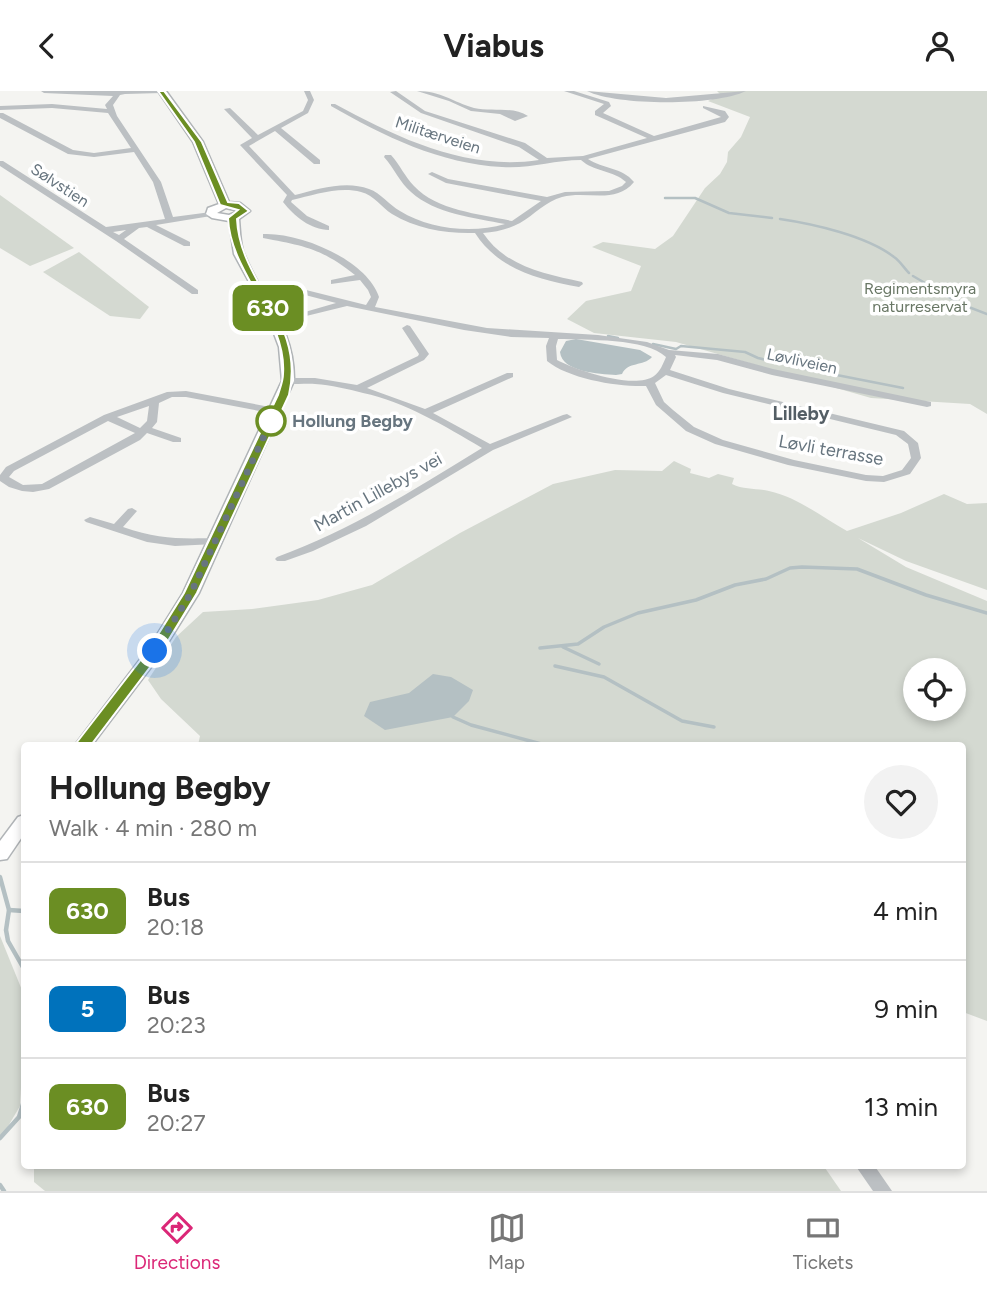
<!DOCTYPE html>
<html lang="en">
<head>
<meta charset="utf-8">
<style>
  :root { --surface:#fff; --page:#f2f2f2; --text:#222; --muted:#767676; --line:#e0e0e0; --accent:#db2777 }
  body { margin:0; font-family:Figtree,sans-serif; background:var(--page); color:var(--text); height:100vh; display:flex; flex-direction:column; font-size:26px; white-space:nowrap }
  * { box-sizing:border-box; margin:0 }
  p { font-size:23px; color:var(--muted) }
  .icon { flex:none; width:38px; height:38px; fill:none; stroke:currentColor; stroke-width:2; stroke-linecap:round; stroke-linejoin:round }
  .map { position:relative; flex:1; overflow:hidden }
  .drawer { position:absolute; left:21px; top:651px; width:945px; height:427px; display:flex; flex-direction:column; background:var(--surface); border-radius:7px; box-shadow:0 4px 10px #0003 }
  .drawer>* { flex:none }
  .badge { padding:0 14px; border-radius:10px; font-size:24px; line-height:46px }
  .fabs { position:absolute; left:903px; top:567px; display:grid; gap:14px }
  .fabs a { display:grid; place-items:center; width:63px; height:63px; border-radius:50%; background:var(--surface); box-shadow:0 4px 10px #0003; font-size:35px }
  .you { position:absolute; width:35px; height:35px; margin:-18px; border:5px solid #fff; border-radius:50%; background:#1a73e8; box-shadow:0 0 0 10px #1a73e833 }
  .map>.badge { position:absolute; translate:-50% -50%; box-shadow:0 0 0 4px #fff }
  .round { display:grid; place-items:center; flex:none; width:74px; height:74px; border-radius:37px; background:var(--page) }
  .summary { display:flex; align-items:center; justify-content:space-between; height:119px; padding:0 28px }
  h1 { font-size:33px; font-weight:700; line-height:52px }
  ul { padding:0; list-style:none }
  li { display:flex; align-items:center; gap:21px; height:98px; padding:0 28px; border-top:2px solid var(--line) }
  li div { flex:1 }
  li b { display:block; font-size:26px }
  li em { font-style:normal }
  li .badge { min-width:77px; font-weight:700; text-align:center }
  header { display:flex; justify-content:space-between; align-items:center; height:91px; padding:0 28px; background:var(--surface); font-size:32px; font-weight:700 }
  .dock { display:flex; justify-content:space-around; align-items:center; height:98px; border-top:2px solid var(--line); background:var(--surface); font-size:19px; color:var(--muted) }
  .dock a { display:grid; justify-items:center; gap:4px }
  .dock .current { color:var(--accent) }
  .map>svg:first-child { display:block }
</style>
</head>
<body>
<header><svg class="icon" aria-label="back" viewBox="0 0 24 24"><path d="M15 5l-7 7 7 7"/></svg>Viabus<svg class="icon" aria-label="person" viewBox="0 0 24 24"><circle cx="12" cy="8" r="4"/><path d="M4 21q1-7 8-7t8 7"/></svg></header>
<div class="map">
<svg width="987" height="1100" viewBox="0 0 987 1100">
  <rect width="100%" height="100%" fill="#f4f4f1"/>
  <g fill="#d4d9d1" fill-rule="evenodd">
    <path d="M 717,0 L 987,0 L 987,323 L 970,313 L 871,307 L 676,251 L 594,242 L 567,228 L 586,210 L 631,200 L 641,175 L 592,156 L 603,151 L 655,158 L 673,145 L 705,97 L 720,83 L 727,71 L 728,61 L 741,46 L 750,26 L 708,10 L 721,4 Z"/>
    <path d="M 0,104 L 74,157 L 30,175 L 0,157 Z"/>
    <path d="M 79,161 L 149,216 L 140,228 L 110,225 L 43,181 Z"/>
    <path d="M 674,370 L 691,378 L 690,382 L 709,387 L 718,383 L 734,387 L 732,393 C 744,399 756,397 769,400 C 797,406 822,426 847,440 L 901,422 L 944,403 L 967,413 L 987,412 L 987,499 L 906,470 L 858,447 L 906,476 L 987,510 L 987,930 L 963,921 L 962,654 L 198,654 L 200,645 L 161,608 L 148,589 L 176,546 L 203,521 L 252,518 L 318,509 L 372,494 L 460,442 L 553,393 L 615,379 L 662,380 ZM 915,579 L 954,579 L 954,618 L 915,618 Z"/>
    <path d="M 0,845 L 24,904 L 24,943 L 20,1015 L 0,1049 Z"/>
    <path d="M 34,1074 L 823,1074 L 841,1100 L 45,1100 L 34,1091 Z"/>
  </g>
  <g fill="#b4c0c3">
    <path d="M 576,248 L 640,259 L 652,266 C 643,276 628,270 622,283 L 616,284 C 599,283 562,281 560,261 L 566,250 Z"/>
    <path d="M 433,583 L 451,586 L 473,599 L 469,610 L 453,626 L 385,639 L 364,625 L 370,611 L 409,602 Z"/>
  </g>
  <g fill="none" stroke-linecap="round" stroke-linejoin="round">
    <g stroke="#b4c0c3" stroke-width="2.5">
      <path d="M 665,107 L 695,107 L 729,122 L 772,127"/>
      <path d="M 780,128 C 814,133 867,145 894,166 C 900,170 904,177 909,182"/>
      <path d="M 913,185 L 961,213 L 987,223"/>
      <path d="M 608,245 L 618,247"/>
      <path d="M 653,253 L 676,258 L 681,255 L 745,261 L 758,267 L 801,277 L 903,297"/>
    </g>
    <g stroke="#b4c0c3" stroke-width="3.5">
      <path d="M 563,556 L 599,573"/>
      <path d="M 540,557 L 578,553 L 604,536 L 638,522 L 696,509 L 735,494 L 766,488 L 790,477 L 802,476 L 857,478 L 926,504 L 987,522"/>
      <path d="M 555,575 L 604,586 L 682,630 L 714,636"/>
      <path d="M 453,626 L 471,634 L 545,654"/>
    </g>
    <g stroke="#b4c0c3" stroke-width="4.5">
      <path d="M 0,786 L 9,819 L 6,839 L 8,850 L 24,878"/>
      <path d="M 9,819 L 24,820"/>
      <path d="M 0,1047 L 19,1026 L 24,1010"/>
      <path d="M 0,1094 L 4,1100"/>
    </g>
    <defs>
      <g id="major">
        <path d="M 158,0 L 166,0 L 203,51 L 229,111 L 240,112 L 250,120 L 239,128 C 240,139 240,150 243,160 C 261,208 295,235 294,290 L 199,502 L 161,563 L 92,654 L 75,654 L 148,558 L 183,502 L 282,290 L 279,256 L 267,224 L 234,163 L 229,130 L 212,127 L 206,123 L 208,117 L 219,113 L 193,51 ZM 226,117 L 239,120 L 229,124 L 217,122 Z"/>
        <path d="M 24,724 L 24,743 L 7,768 L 0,769 L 0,750 L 18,726 Z"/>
      </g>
    </defs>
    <use href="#major" stroke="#b0b4b7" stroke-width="3"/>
    <g fill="#bcc0c3" fill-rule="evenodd">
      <path d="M 41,0 L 165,0 L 162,2 L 125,3 L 120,4 L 113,14 L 117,25 L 161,91 L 173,126 L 211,121 L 215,123 L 211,125 L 156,134 L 190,151 L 190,155 L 184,155 L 147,136 L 139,137 L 124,148 L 198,199 L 198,203 L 192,203 L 116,150 L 0,75 L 0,70 L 3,70 L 106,136 L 165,128 L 153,91 L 134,61 L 94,66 L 68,63 L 0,27 L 0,22 L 3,22 L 73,59 L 94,62 L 131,57 L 108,22 L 52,17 L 0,19 L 0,15 L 52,13 L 107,18 L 105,14 L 113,5 L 44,2 ZM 126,139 L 119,144 L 113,141 Z"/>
      <path d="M 304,0 L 310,0 L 314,9 L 308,22 L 281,37 L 320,69 L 320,73 L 314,73 L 275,40 L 249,55 L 295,104 C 318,98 346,89 369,98 C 381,102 389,114 400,120 C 429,138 472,143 505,133 C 475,127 435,123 411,101 C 400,92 394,77 384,66 L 385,64 L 391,64 C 400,74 405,86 414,95 C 437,120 481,123 512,130 L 541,110 L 446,92 L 428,83 L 432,81 L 448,88 L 547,106 L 565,101 L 609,100 L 622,95 L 626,91 C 613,79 594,81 581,69 C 554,69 529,78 502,76 C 441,73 383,45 331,15 L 331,13 L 335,13 C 398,47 466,80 539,69 L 519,56 L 421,22 L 390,1 L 396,0 L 425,20 L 525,52 L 547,67 L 583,65 L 647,47 L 595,24 L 595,20 L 604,13 L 564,0 L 574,0 L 609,11 L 611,15 L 603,22 L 654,45 L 721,26 L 703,17 L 703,15 L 725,20 L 729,26 L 725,31 L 588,68 C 603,78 622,76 634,91 C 615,114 587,99 562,106 C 546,110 534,124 520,132 C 509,138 496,141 483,142 C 506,176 545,183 582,191 L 583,193 L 579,196 C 538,188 499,179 475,142 C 448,143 416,138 392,123 C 381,116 374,104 361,101 C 339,95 314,104 292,109 L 291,111 L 307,125 L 329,135 L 329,139 C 311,139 294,125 283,111 L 287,104 L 240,54 L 252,47 L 224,18 L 230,17 L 258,44 L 303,20 L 308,9 Z"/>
      <path d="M 417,0 C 441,0 453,11 474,17 C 491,21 513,15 528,25 L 515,30 L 500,23 L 471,20 L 449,10 Z"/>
      <path d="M 587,0 L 666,7 L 746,0 C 716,15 617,15 587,0 Z"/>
      <path d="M 263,143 C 300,141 367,169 379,206 L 375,216 L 487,237 L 598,244 L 647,251 L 669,259 L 718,263 L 773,278 L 931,311 L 931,315 L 927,316 L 772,284 L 717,269 L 675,264 L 676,266 L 670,279 L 729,298 L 904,340 L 918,352 L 921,367 L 910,383 L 884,391 L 866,390 L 788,374 L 715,353 L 686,340 L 656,314 L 646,295 C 618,296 569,288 547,270 L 546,255 L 549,247 L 511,246 L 464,239 L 347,215 L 298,227 L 298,223 L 336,212 L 282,198 L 258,198 L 255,197 L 255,193 L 266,191 L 282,193 L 366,214 L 371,206 L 368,199 L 360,189 L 331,193 L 331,189 L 355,184 C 321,157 304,155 263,147 ZM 558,248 C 586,249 646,247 666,266 C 663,273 660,281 654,285 C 634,299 576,279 557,269 L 556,255 ZM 666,284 L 723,302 L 896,344 L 908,353 L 911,367 L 902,379 L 883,385 L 866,384 L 794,369 L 723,349 L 694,336 L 673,319 L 664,311 L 655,292 Z"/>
      <path d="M 407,234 L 410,235 L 429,263 L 424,269 L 367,297 L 425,318 L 507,282 L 513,282 L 513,286 L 433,322 L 490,353 L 563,324 L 567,323 L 572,326 L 493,359 L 366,435 L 313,460 L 285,470 L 277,470 L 275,468 L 277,466 C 351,439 415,398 482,357 C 445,335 405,311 363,302 C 348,298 331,294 315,293 C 304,292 292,295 283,290 L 288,287 L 315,287 L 357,294 L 418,265 L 419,263 L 402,237 Z"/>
      <path d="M 186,300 L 275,317 L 280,320 L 275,323 L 186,306 L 172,306 L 159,312 L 157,331 L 152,337 L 181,347 L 181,351 L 173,351 L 147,342 L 140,349 L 49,398 L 33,401 L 22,400 L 9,396 L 0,390 L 0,384 L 6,376 L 104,324 L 167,301 ZM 149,315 L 147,330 L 140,337 L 117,326 ZM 108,330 L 135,342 L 42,393 L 23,394 L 9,386 L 14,380 Z"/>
      <path d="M 132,417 L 137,420 L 123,436 C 158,448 179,448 215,447 L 221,450 L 215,453 L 175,455 L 147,451 L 86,431 L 84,429 L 90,426 L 114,433 L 128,418 Z"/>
      <path d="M 855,1074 L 874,1074 L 892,1100 L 873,1100 Z"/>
    </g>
    <use href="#major" fill="#fff" fill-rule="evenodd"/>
  </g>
  <path fill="#6b8e23" stroke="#fff" stroke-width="2" d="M 158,0 L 164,0 L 202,51 L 228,111 L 239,112 L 249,120 L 237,128 C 240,194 306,230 289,304 L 197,502 L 160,563 L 88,658 L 77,658 L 75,654 L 77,651 L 149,558 L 184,502 L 278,304 C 280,297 283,290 283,283 C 287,227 230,182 228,127 L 238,119 L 220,114 L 194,51 Z"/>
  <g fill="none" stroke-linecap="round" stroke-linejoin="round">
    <path stroke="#67757f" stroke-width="7" stroke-dasharray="0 12.6" d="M 155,560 L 191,502 L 271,330"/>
  </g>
  <circle fill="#fff" stroke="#6b8e23" stroke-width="3.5" cx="271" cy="330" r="14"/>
  <g text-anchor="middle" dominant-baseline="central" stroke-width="7" stroke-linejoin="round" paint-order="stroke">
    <g font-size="16" fill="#67757f" stroke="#fff">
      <text transform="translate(438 44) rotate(18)">Militærveien</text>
      <text transform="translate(60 94) rotate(33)">Sølvstien</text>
      <text transform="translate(802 270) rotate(12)">Løvliveien</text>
    </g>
    <g font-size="16" fill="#697765" stroke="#fff">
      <text x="920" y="197">Regimentsmyra<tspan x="920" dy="18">naturreservat</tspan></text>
    </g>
    <g font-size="18" font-weight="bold" fill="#67757f" stroke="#fff" text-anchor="start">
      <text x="292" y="330">Hollung Begby</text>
    </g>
    <g font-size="18" fill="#67757f" stroke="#fff">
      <text transform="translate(831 359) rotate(10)">Løvli terrasse</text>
      <text transform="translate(378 401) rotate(-29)">Martin Lillebys vei</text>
    </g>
    <g font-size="19" font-weight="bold" fill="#545e65" stroke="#fff">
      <text x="801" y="322">Lilleby</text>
    </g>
  </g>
</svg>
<div class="fabs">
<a><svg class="icon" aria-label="locate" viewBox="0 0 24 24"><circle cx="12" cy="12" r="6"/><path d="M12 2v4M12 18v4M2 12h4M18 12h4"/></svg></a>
</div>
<div class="you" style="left:155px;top:560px"></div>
<b class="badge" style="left:268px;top:217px;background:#6b8e23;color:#fff">630</b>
<section class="drawer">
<div class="summary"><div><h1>Hollung Begby</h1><p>Walk · 4 min · 280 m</p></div><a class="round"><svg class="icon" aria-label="heart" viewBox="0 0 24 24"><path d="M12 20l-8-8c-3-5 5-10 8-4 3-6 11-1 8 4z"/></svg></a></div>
<ul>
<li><span class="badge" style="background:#6b8e23;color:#fff">630</span><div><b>Bus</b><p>20:18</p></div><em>4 min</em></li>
<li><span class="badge" style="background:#0072bc;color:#fff">5</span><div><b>Bus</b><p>20:23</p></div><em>9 min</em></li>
<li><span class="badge" style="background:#6b8e23;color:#fff">630</span><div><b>Bus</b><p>20:27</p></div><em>13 min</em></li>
</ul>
</section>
</div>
<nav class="dock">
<a class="current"><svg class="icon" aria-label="directions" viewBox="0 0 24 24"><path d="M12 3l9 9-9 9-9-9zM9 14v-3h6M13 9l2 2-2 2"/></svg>Directions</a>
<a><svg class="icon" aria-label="map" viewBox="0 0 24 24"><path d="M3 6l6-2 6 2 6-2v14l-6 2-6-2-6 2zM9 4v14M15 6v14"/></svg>Map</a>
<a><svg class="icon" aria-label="tickets" viewBox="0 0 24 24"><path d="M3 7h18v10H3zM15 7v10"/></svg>Tickets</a>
</nav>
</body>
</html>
